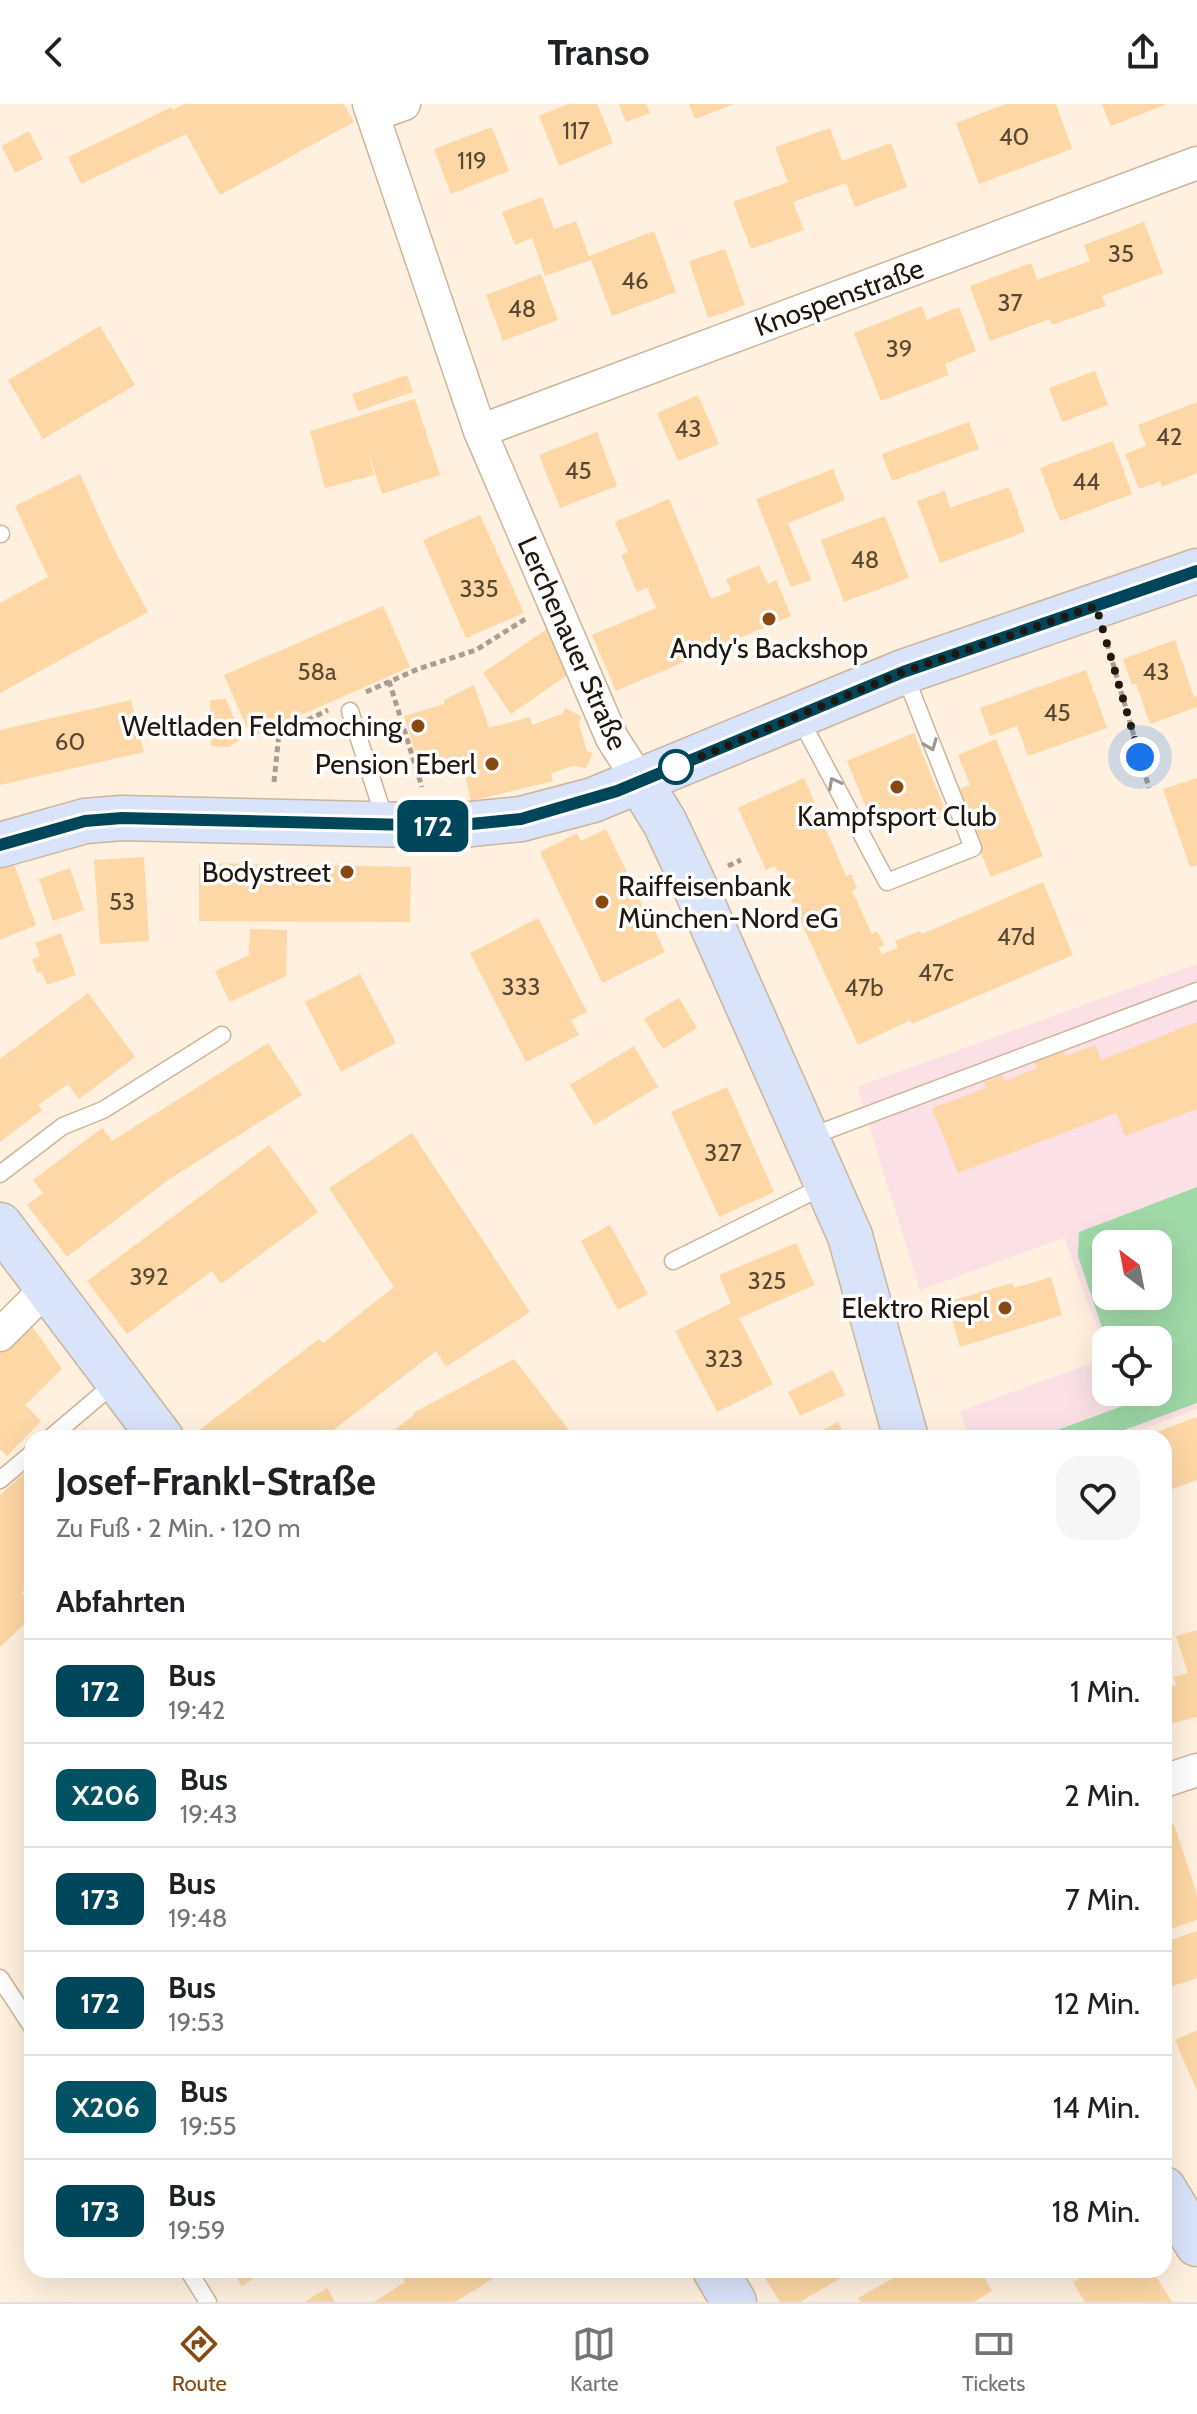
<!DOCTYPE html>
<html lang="de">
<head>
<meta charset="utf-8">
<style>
  :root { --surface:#fff; --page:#f6f6f6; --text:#202124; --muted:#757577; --line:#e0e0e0; --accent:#884812 }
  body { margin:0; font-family:Cabin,sans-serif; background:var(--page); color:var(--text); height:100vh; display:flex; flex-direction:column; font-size:30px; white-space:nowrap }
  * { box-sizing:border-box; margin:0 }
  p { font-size:26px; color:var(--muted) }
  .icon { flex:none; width:44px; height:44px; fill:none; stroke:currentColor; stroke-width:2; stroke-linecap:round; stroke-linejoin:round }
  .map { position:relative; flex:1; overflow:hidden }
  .panel { position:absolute; left:24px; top:1326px; width:1148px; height:848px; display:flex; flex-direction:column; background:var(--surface); border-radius:24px; box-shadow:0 8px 32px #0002 }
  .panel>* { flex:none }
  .badge { padding:0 16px; border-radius:12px; font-size:28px; line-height:52px }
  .needle { width:52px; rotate:328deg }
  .controls { position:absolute; left:1092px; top:1126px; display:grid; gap:16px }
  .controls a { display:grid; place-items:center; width:80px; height:80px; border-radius:16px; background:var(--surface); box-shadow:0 8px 32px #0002; font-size:40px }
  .you { position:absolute; width:40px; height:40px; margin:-20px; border:6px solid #fff; border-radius:50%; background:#1a73e8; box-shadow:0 0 0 12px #1a73e833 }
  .map>.badge { position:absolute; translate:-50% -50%; box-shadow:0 0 0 4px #fff }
  h2 { padding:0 32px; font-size:30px; line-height:72px }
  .round { display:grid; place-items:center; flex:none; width:84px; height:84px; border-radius:24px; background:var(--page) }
  .overview { display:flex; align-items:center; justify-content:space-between; height:136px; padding:0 32px }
  h1 { font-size:38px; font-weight:800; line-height:60px }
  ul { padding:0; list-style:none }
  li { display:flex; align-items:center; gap:24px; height:104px; padding:0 32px; border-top:2px solid var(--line) }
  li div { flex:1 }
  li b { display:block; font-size:30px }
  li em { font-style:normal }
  li .badge { min-width:88px; font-weight:700; text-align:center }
  header { display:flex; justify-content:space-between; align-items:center; height:104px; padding:0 32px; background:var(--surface); font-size:36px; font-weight:800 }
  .tab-bar { display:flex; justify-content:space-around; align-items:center; height:112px; border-top:2px solid var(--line); background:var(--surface); font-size:22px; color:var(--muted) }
  .tab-bar a { display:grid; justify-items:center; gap:4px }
  .tab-bar .on { color:var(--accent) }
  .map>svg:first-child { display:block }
</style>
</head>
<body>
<header><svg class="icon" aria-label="back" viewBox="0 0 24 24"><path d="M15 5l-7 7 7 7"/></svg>Transo<svg class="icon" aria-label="share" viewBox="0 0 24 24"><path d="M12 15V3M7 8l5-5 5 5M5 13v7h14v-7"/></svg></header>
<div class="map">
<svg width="1197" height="2198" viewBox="0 0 1197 2198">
  <rect width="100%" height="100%" fill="#fff0df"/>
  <path fill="#fbe1e6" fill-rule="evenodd" d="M 1197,860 L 1197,1305 L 1118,1334 L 969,1334 L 960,1307 L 1106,1254 L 1106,1288 L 1158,1288 L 1158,1236 L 1106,1236 L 1106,1247 L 1064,1134 L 920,1186 L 857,983 ZM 1106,1140 L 1158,1140 L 1158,1192 L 1106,1192 Z"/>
  <path fill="#a0d9a8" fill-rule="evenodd" d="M 1197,1083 L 1197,1299 L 1103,1334 L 1036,1334 L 1128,1300 L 1124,1288 L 1158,1288 L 1158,1236 L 1106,1236 L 1078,1152 L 1079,1128 ZM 1106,1140 L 1158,1140 L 1158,1192 L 1106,1192 Z"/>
  <g fill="#fdd7a5">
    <path d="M 184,0 L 344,0 L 354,18 L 220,91 L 186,30 L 81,80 L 68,53 L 172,3 L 173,6 Z"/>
    <path d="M 568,0 L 597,0 L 613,39 L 559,62 L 539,12 Z"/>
    <path d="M 619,0 L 646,0 L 650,9 L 626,18 Z"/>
    <path d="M 689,0 L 734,0 L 695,15 Z"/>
    <path d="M 1006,0 L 1056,0 L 1072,45 L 979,80 L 956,19 Z"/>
    <path d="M 1102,0 L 1167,0 L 1111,22 Z"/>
    <path d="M 492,23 L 509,67 L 451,90 L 434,45 Z"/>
    <path d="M 830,24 L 842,57 L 891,39 L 907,83 L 855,103 L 846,79 L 793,98 L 804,126 L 751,145 L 733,98 L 788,78 L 775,43 Z"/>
    <path d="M 29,27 L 43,55 L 15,69 L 2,42 Z"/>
    <path d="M 542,93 L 554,125 L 576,117 L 589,152 L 654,127 L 676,188 L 612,212 L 591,156 L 545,172 L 532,134 L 515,141 L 502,108 Z"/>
    <path d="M 1144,118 L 1163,169 L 1102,192 L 1106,202 L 1052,221 L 1050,215 L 990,237 L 970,182 L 1031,159 L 1037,176 L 1090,157 L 1084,141 Z"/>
    <path d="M 725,145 L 745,201 L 708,214 L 689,157 Z"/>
    <path d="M 541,170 L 558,216 L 503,237 L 486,191 Z"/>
    <path d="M 922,202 L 927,216 L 959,203 L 976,247 L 945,260 L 949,271 L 881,297 L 854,229 Z"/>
    <path d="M 100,222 L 135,281 L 43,335 L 8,276 Z"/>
    <path d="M 1095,267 L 1108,301 L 1062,318 L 1049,284 Z"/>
    <path d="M 407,271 L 413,288 L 358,307 L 352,290 Z"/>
    <path d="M 698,291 L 719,340 L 678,357 L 657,309 Z"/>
    <path d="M 415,295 L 440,371 L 382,390 L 367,345 L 374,371 L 325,384 L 310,327 Z"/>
    <path d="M 1197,298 L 1197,369 L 1162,383 L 1160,377 L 1139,385 L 1125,350 L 1146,342 L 1138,321 Z"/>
    <path d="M 969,318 L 979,345 L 892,377 L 882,350 Z"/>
    <path d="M 597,328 L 617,382 L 560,404 L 539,351 Z"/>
    <path d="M 1113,337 L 1132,390 L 1060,417 L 1040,364 Z"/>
    <path d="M 833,365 L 845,396 L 788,419 L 811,476 L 791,483 L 756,395 Z"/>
    <path d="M 80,370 L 111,439 L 148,508 L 0,589 L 0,499 L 48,473 L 15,402 Z"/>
    <path d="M 1009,383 L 1025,428 L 940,459 L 917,397 L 945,387 L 950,404 Z"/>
    <path d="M 669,395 L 711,495 L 731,487 L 726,475 L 759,461 L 768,480 L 776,476 L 791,512 L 616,587 L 592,531 L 656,504 L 647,483 L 637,488 L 621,451 L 628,448 L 615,418 Z"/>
    <path d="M 480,411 L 524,509 L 466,534 L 423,436 Z"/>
    <path d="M 885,412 L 909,474 L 844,498 L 821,436 Z"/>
    <path d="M 383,502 L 410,563 L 251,633 L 224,571 Z"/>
    <path d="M 547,525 L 575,566 L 511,610 L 483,569 Z"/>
    <path d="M 1175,536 L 1194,593 L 1197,592 L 1197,603 L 1150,620 L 1136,580 L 1132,581 L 1123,555 Z"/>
    <path d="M 1086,566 L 1107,624 L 1028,652 L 1017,622 L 990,632 L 980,604 Z"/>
    <path d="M 474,581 L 489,624 L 530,613 L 532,621 L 562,610 L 565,604 L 581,612 L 579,621 L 587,647 L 593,649 L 586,664 L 573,662 L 551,669 L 553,677 L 471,697 L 463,661 L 423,673 L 404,612 L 444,600 L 444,596 Z"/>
    <path d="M 226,595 L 242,634 L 229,643 L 211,642 L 210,596 Z"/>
    <path d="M 131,596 L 144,648 L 0,681 L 0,626 Z"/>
    <path d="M 914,629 L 947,711 L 919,723 L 913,709 L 875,725 L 847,657 Z"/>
    <path d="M 996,635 L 1043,752 L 991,773 L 955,687 L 970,681 L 958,651 Z"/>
    <path d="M 804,674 L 846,772 L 851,770 L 857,784 L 852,787 L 872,830 L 877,827 L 881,834 L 884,841 L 878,844 L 882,850 L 898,844 L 895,837 L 920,827 L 922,830 L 1043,778 L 1073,851 L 912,920 L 910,916 L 858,941 L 775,762 L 766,766 L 738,704 Z"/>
    <path d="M 1197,674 L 1197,761 L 1190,763 L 1163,685 Z"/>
    <path d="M 606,725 L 665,848 L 602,879 L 540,748 L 577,729 L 581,737 Z"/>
    <path d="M 144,753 L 149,837 L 100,840 L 94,756 Z"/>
    <path d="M 13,757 L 36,821 L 0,836 L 0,763 Z"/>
    <path d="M 199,759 L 411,763 L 410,818 L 199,817 Z"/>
    <path d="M 70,764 L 84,806 L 53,817 L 39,775 Z"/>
    <path d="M 538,814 L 587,908 L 571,916 L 579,931 L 526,958 L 470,849 Z"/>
    <path d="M 250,825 L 287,826 L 286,872 L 230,898 L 215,867 L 249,851 Z"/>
    <path d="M 61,829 L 76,871 L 47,881 L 42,868 L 37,869 L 32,855 L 40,852 L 35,839 Z"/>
    <path d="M 360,870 L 396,939 L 341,968 L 305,898 Z"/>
    <path d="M 88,889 L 135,953 L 79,995 L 68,980 L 38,1001 L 42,1006 L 0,1038 L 0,955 Z"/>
    <path d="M 679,894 L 697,924 L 663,945 L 644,915 Z"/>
    <path d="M 1197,918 L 1197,1005 L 1125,1032 L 1116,1009 L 958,1069 L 932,1004 L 986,984 L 984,978 L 1003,971 L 1005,977 L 1037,964 L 1034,957 L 1063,946 L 1066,952 L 1095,941 L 1101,956 Z"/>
    <path d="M 268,939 L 302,991 L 168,1076 L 67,1153 L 27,1101 L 43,1089 L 33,1076 L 102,1024 L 112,1037 Z"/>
    <path d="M 634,942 L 658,983 L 594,1021 L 570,981 Z"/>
    <path d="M 727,983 L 774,1088 L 719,1113 L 671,1008 Z"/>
    <path d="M 412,1029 L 530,1208 L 446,1263 L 436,1247 L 323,1334 L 203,1334 L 198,1327 L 319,1235 L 323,1239 L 394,1183 L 329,1084 Z"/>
    <path d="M 269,1041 L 318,1108 L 221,1180 L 212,1167 L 127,1230 L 87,1177 Z"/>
    <path d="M 610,1121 L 648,1190 L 618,1206 L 581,1137 Z"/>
    <path d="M 796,1139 L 815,1181 L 739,1214 L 773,1280 L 717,1308 L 675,1227 L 731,1199 L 719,1171 Z"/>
    <path d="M 1051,1173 L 1062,1211 L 960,1243 L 947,1198 L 1012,1179 L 1014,1184 Z"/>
    <path d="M 29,1218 L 62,1265 L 25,1301 L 41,1317 L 7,1352 L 0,1345 L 0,1246 Z"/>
    <path d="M 514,1255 L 575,1334 L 384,1334 L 414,1311 L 413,1309 Z"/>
    <path d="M 833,1266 L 845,1291 L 800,1312 L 788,1288 Z"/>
    <path d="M 1197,1313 L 1197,1376 L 1164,1388 L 1164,1334 L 1141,1334 Z"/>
    <path d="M 838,1318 L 846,1334 L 806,1334 L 819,1328 Z"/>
    <path d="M 32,1362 L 32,1479 L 22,1489 L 32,1500 L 32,1513 L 0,1543 L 0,1391 Z"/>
    <path d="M 1197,1526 L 1197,1613 L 1164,1621 L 1164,1585 L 1176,1581 L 1174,1573 L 1188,1569 L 1176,1532 Z"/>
    <path d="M 1174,1720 L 1197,1790 L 1197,1816 L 1165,1827 L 1164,1724 Z"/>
    <path d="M 1197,1827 L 1197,1874 L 1164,1885 L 1164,1838 Z"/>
    <path d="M 1197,1926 L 1197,1987 L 1175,1936 Z"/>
    <path d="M 232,2166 L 267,2166 L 242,2182 Z"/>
    <path d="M 398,2166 L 507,2166 L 455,2198 L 374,2198 L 405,2178 Z"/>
    <path d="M 767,2166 L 854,2166 L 800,2198 L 780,2198 L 762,2169 Z"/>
    <path d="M 908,2166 L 980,2166 L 992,2187 L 974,2198 L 861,2198 L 858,2194 Z"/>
    <path d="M 1093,2166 L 1152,2166 L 1172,2198 L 1085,2198 L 1073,2178 Z"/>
    <path d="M 327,2184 L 335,2198 L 304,2198 Z"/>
  </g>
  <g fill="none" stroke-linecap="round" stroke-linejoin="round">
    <defs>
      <g id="service">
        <path d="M 0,430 L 1,430"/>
        <path d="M 350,607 L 386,719"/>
        <path d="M 798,611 L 887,778 L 973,744 L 904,569"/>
        <path d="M 809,1033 L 1197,887"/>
        <path d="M 0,1070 L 63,1022 L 103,1006 L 222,931"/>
        <path d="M 673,1157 L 826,1081"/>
        <path d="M 50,1334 L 116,1278"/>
        <path d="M 0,1376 L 32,1349"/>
        <path d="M 0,1874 L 32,1923"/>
        <path d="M 188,2166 L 208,2198"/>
      </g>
      <g id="minor">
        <path d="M 369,0 L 480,327 L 612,634 L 640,678"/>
        <path d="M 373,11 L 404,0"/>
        <path d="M 480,327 L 1197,59"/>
        <path d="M 0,1231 L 47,1184"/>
        <path d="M 1164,1677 L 1197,1666"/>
      </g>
      <g id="secondary">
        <path d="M 640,678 L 665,719 L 696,785 L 850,1132 L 906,1334"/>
        <path d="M 0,741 L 85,717 L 122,714 L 451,722 L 521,715 L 593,696 L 903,568 L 1197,467"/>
        <path d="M 0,1121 L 161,1334"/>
        <path d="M 1164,2085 L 1197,2140"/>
        <path d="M 715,2166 L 734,2198"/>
      </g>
    </defs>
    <use href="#service" stroke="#ccb59a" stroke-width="19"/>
    <use href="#minor" stroke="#ccb59a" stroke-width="35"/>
    <use href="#secondary" stroke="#ccb59a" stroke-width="47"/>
    <g stroke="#aa9d8f" stroke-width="5" stroke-dasharray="6 4" stroke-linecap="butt">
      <path d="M 1107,539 L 1149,684"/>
      <path d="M 389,577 L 422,683"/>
      <path d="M 366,588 L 418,565 L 476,546 L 527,514"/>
      <path d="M 274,678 L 279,630 L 328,606"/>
      <path d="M 728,762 L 741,756"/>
    </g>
    <use href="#service" stroke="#fff" stroke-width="16"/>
    <use href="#minor" stroke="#fff" stroke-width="32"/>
    <use href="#secondary" stroke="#d9e3f9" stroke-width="44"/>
  </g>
  <defs><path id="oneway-chevron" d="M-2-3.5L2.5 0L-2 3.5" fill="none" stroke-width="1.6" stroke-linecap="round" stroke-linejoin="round" transform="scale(2)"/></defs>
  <g stroke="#9b9793">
    <use href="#oneway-chevron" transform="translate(931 641) rotate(69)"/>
    <use href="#oneway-chevron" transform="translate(834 679) rotate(-118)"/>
  </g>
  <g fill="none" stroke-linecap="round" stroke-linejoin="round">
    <defs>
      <path id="line" d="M 0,741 L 85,717 L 122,714 L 451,722 L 521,715 L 617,687 L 903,568 L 1197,467"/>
    </defs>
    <use href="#line" stroke="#fff" stroke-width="18"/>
    <use href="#line" stroke="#00465a" stroke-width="12"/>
    <path stroke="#20180e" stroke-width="8" stroke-dasharray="0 14.4" d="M 676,663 L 669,666 L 903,568 L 1096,502 L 1140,653"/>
  </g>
  <g fill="#884812" stroke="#fff" stroke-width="3">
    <circle cx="769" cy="515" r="8"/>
    <circle cx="418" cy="622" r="8"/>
    <circle cx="492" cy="660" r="8"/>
    <circle cx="897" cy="683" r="8"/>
    <circle cx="347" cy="768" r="8"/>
    <circle cx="602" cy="798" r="8"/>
    <circle cx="1005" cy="1204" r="8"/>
  </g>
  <circle fill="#fff" stroke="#00465a" stroke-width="4" cx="676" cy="663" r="16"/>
  <g text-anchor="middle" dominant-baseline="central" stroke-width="7" stroke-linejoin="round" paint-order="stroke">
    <g font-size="24" fill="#574834">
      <text x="576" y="26">117</text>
      <text x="1014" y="32">40</text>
      <text x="472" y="56">119</text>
      <text x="1121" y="149">35</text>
      <text x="635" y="176">46</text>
      <text x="1010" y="198">37</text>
      <text x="522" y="204">48</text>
      <text x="899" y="244">39</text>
      <text x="688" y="324">43</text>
      <text x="1169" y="332">42</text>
      <text x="578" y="366">45</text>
      <text x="1086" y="377">44</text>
      <text x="865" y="455">48</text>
      <text x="479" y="484">335</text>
      <text x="317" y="567">58a</text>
      <text x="1156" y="567">43</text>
      <text x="1057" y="608">45</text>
      <text x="70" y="637">60</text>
      <text x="122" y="797">53</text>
      <text x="1016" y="832">47d</text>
      <text x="936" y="868">47c</text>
      <text x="521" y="882">333</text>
      <text x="864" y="883">47b</text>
      <text x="723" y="1048">327</text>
      <text x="149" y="1172">392</text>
      <text x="767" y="1176">325</text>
      <text x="724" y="1254">323</text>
    </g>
    <g font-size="28" fill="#20180e" stroke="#fff">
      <text transform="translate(839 193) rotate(-20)">Knospenstraße</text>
      <text transform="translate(573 539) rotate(66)">Lerchenauer Straße</text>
    </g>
    <g font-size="28" fill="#20180e" stroke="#fff" text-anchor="end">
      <text x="769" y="544" text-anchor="middle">Andy's Backshop</text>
      <text x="402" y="622">Weltladen Feldmoching</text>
      <text x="476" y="660">Pension Eberl</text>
      <text x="897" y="712" text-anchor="middle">Kampfsport Club</text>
      <text x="331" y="768">Bodystreet</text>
      <text x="618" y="782" text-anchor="start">Raiffeisenbank<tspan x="618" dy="32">München-Nord eG</tspan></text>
      <text x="989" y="1204">Elektro Riepl</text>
    </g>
  </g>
</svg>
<div class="controls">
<a><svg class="needle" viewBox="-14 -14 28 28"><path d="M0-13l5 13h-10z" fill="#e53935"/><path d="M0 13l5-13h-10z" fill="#757577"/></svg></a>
<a><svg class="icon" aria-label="locate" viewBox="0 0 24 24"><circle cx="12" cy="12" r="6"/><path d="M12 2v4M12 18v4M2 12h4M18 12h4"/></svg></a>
</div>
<div class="you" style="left:1140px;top:653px"></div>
<b class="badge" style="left:433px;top:722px;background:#00465a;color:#fff">172</b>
<section class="panel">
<div class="overview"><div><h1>Josef-Frankl-Straße</h1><p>Zu Fuß · 2 Min. · 120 m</p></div><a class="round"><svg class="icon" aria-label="heart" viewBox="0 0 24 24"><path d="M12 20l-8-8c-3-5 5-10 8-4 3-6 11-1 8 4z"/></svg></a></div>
<h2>Abfahrten</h2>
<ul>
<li><span class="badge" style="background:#00465a;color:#fff">172</span><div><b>Bus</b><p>19:42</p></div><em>1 Min.</em></li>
<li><span class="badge" style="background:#005262;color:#fff">X206</span><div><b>Bus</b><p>19:43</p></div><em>2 Min.</em></li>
<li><span class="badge" style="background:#00465a;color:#fff">173</span><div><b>Bus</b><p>19:48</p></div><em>7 Min.</em></li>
<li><span class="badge" style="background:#00465a;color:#fff">172</span><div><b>Bus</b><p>19:53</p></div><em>12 Min.</em></li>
<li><span class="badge" style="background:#005262;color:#fff">X206</span><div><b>Bus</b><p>19:55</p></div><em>14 Min.</em></li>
<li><span class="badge" style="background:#00465a;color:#fff">173</span><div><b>Bus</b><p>19:59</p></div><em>18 Min.</em></li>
</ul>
</section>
</div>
<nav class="tab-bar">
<a class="on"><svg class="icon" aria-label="directions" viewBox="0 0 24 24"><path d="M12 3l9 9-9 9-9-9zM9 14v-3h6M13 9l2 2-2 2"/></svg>Route</a>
<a><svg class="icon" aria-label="map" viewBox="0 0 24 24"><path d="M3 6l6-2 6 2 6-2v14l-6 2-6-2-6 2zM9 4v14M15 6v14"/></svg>Karte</a>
<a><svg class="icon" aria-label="tickets" viewBox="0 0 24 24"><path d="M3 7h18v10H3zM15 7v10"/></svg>Tickets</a>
</nav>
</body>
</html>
